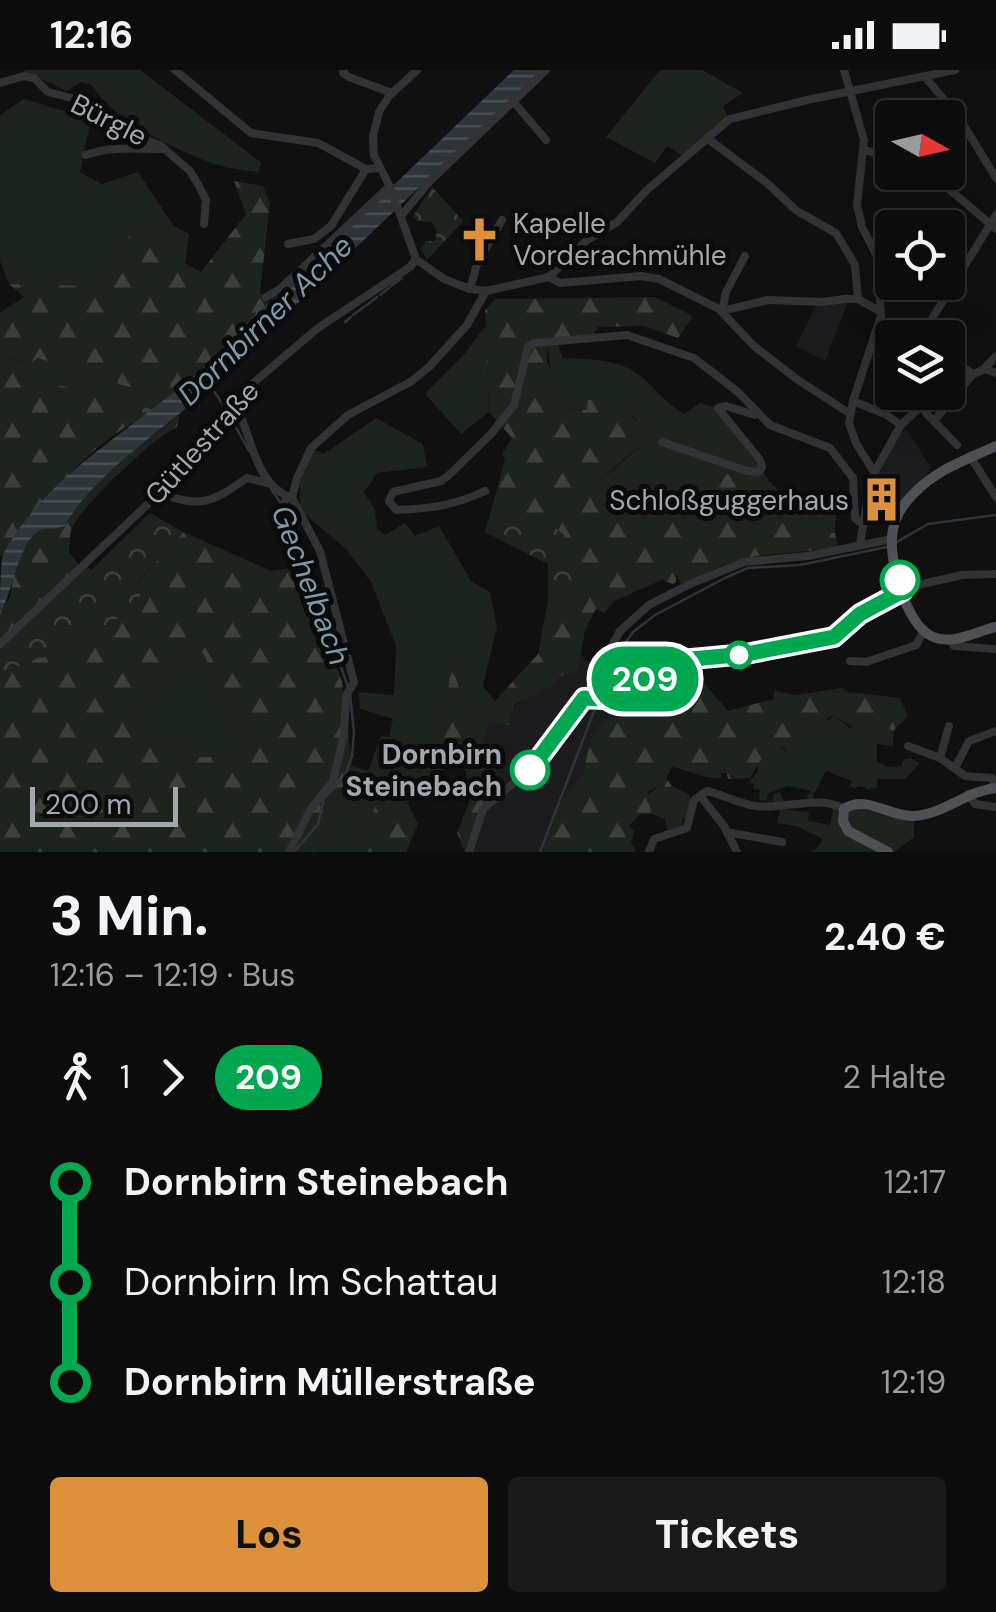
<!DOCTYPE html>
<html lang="de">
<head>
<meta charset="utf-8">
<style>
  :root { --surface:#0c0c0d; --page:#1a1a1b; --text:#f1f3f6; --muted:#9a9b9d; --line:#2c2c2e; --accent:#de913b }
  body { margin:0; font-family:"DM Sans",sans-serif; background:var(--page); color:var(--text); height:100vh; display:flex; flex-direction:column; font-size:38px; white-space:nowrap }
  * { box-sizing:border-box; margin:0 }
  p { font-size:32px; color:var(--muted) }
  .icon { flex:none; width:55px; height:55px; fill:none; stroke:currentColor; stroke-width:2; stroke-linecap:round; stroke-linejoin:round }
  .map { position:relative; height:782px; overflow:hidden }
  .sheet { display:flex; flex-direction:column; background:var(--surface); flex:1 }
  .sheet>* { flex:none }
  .badge { padding:0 20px; border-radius:32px; font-size:35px; line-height:65px }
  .needle { width:65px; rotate:98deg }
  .controls { position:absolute; left:875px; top:30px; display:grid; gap:20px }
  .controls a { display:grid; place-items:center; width:90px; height:90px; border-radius:10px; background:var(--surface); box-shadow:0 10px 40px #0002,0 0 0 2px var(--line); font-size:50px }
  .scale { position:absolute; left:30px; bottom:25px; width:148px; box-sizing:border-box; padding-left:10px; border:5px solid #a2a8b0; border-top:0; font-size:28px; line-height:35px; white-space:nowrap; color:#a2a8b0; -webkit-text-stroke:8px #0b0b0c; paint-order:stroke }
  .map>.badge { position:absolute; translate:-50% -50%; box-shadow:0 0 0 5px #fff }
  .legs { display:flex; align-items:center; gap:15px; height:110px; padding:0 50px; font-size:32px }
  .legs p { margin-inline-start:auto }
  .headline { display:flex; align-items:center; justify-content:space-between; height:170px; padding:0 50px }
  h1 { font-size:55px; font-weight:800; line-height:75px }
  .button { display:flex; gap:20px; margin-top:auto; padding:20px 50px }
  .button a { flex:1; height:115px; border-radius:10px; background:var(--accent); color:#111; font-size:40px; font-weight:800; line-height:115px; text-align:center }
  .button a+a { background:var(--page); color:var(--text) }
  ul { padding:0 50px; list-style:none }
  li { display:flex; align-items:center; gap:35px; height:100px; font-size:38px }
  li i { display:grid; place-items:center; width:15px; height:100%; margin:0 12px; background:currentColor }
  li i::after { content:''; width:25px; height:25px; margin:-12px; border:8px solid; border-radius:50%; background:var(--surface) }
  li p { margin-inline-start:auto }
  li:first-child i { background:linear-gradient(#0000 50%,currentColor 0) }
  li:last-child i { background:linear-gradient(currentColor 50%,#0000 0) }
  .status { display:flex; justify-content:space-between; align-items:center; height:70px; padding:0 50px; background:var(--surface); direction:ltr }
  .status svg { height:28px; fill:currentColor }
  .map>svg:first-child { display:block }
</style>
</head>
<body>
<div class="status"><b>12:16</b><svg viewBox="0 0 49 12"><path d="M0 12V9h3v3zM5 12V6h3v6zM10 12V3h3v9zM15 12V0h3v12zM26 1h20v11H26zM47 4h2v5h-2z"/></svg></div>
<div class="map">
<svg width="996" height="782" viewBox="0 0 996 782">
  <defs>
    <pattern id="forest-firs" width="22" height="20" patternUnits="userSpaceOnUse" patternTransform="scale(2.5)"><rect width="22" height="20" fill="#1d231d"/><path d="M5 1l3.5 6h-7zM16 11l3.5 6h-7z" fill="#3b403b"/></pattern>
    <pattern id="park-crowns" width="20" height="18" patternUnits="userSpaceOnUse" patternTransform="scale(2.5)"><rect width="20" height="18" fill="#1d231d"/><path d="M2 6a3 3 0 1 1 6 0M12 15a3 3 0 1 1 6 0" fill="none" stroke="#3b403b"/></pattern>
    <pattern id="water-rules" width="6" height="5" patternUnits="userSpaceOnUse" patternTransform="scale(2.5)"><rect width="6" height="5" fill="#2d353a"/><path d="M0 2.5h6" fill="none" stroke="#484f54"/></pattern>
  </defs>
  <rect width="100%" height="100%" fill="#101011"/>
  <g fill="#1c1c1e">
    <path d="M 848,232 L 825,291 L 796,276 L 816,235 Z"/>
    <path d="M 907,360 L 930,396 L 929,402 L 900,433 L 880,399 L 899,364 Z"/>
    <path d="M 581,585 L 625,625 L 626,636 L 622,645 L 599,654 L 591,668 L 583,704 L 563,728 L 542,782 L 467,782 L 472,760 L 484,733 L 481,722 L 490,714 L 477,688 L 490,652 L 536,622 L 546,620 L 553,610 L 579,596 Z"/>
  </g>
  <g fill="#1d231d">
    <path d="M 22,0 L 140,0 L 262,93 L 258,102 C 245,100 231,99 218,95 C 182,84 110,48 92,15 L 81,12 L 67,21 Z"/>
    <path d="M 660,0 L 702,0 L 743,23 L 723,36 L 728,47 L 683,86 L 667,76 L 655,93 L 606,67 Z"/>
    <path d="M 24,29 L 91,49 L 80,102 L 102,114 L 138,102 L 173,155 L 189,164 L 185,194 L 138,155 L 88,217 L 9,214 L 0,191 L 0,45 Z"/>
    <path d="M 486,255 L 489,342 L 461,364 L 425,324 L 462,287 Z"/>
    <path d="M 558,274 L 563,288 C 592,289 626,289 647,312 C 662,327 666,332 684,344 L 700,333 L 713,337 L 762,400 L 736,401 L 673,423 L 608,427 L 597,413 C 617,397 634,380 655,366 L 635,357 L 637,349 C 621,339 608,333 589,335 L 588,340 L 556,337 L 547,275 Z"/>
    <path d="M 1,284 L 27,294 L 38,288 L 166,329 L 155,340 L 43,312 L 2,294 Z"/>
    <path d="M 376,348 L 423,374 L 427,397 L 377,403 L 364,422 L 375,440 L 377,459 L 385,465 L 405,453 L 415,466 L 439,456 L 471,511 L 490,522 L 497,557 L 483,616 L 495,631 L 482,653 L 465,639 L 451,594 L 442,682 L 455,690 L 418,722 L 419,686 L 405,687 L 349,782 L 313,782 L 352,696 L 368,701 L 381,666 L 389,667 L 393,649 L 360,639 L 359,622 L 394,625 L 396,576 L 371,512 L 346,479 L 300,440 L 300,412 L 314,380 L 324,384 Z"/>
    <path d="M 816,421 L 836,437 L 835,463 L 791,457 L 797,431 Z"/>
    <path d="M 191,582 L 203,583 L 242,664 L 239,685 L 189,688 C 166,668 147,673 126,652 Z"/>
    <path d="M 834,646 L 853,660 L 859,659 L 857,653 L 869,651 L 894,659 L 893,676 L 877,674 L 877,692 L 887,697 L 901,696 L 903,690 L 910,688 L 920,693 L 905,709 L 877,709 L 877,717 L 868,720 L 861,716 L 855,718 L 850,716 L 852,711 L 826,701 L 813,726 L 814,729 L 808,731 L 807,726 L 811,721 L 788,716 L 768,723 L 767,730 L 773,731 L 774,724 L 780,722 L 785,733 L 759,730 L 760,720 L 753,719 L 754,714 L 749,713 L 757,702 L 762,677 L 780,677 L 785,681 Z"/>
    <path d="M 660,714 L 665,718 L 672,716 L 690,725 L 688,750 L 683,748 L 681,758 L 667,760 L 665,749 L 651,744 L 646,727 Z"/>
    <path d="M 834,732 L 843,735 L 838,743 L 841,760 L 881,782 L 808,782 L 815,780 L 823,769 L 796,756 L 777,753 L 780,739 L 809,742 L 808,751 L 830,755 Z"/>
    <path d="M 853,737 L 914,749 L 914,767 L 894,782 L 848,756 L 846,744 Z"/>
  </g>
  <g fill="url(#forest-firs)" fill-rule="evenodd">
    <path d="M 234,111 L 263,116 L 270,132 L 260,222 L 268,232 L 240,264 L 166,329 L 38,288 L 28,294 L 1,284 L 2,294 L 43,311 L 155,340 C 144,347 132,353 121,360 C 73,393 34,441 0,487 L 0,243 L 24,227 L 9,214 L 88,216 L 138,155 L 185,194 L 201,202 L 246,144 Z"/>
    <path d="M 655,227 L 693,246 L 678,268 L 644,256 L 598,257 L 592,267 L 547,276 L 547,293 L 558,306 L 553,314 L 556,337 L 587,340 L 588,329 L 599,334 L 607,328 L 619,329 L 620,338 L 637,350 L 635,357 L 656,366 C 634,379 616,396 597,413 L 608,426 L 673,423 L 736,401 L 762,400 C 770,416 782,424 797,431 L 791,457 L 835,463 L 838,476 C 813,482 791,482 765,485 C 735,488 708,502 681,515 L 676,504 L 676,512 L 673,514 L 662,510 L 614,531 L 604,543 L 596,539 L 585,560 L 579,596 L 574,603 C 556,604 558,611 546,620 C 540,624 522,630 514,635 L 509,655 L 490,652 L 478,688 L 496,713 L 481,721 L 488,730 L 465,782 L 457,763 L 471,727 L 464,695 L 442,683 L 451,591 L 465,639 L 482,653 L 495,631 L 538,584 L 548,530 L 580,522 L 512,448 L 485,462 L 505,390 L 502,384 L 512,368 L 489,342 L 485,240 L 496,229 Z"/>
    <path d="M 180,344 L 177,357 C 155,367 82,435 72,458 C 69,464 70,475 69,482 L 82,499 L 0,575 L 0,545 L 10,527 L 16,495 L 22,483 L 32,466 L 40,460 L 65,456 C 89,410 140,378 180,344 Z"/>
    <path d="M 183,462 L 271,501 L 303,496 L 342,612 L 352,696 L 313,782 L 0,782 L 0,604 L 38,588 L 60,585 L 121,546 L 141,529 L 137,513 ZM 191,582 L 203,583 L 242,664 L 239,685 L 189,688 C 165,667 148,674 127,651 Z"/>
    <path d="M 702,611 L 728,641 L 774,629 L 774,621 L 796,625 L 842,618 L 848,622 L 900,628 L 908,646 L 893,661 L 888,657 L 874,659 L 869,651 L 858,654 L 859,664 L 854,666 L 851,656 L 834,646 L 829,647 L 821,659 L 810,662 L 806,671 L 791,682 L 780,677 L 762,677 L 764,685 L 750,708 L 728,709 L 727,703 L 721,703 L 721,708 C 697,708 691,700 672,697 L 666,708 L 672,716 L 666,718 L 660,714 L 648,722 L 651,744 L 640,744 L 629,756 L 634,761 L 631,772 L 636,782 L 542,782 L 563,727 L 583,704 L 591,668 L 599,654 L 621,645 L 622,639 L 626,636 L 625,625 L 642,616 L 648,620 L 651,614 L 674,616 Z"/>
    <path d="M 419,685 L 418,722 L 407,732 L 418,754 L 406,782 L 349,782 L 405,687 Z"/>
  </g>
  <g fill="url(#park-crowns)">
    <path d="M 432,117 L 463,151 L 427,190 L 421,180 L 426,171 L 435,171 L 437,161 L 432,152 L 417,151 L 413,146 Z"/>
    <path d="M 150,443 L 183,462 L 137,512 L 141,529 L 121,546 L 60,585 L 38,588 L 0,604 L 0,575 L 86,495 L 91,500 Z"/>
    <path d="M 541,446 L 564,465 L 580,522 L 548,530 L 548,494 L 485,462 L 512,448 Z"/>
  </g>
  <path fill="url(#water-rules)" d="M 514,0 L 542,0 C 432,105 322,210 212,315 C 168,358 92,404 65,456 C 57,459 49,458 41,460 C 20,467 12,524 0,545 C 0,528 0,498 3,484 C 47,404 133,360 199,301 C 228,275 251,244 282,222 Z"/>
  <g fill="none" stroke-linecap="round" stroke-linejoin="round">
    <g stroke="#2d353a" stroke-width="2.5">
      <path d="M 391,216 L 402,208"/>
      <path d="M 380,225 L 389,218"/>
      <path d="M 367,235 L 377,227"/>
      <path d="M 353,245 L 365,236"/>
      <path d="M 345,252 L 351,247"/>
      <path d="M 210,315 L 225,338"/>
      <path d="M 229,345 L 249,381"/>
      <path d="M 271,419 L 280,432"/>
      <path d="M 285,439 L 304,497 L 337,565 L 339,591 L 348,617"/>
      <path d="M 895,473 L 928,454 L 996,445"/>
      <path d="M 294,782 L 318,754 L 324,728 L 344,708 L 352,686 L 354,663 L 350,624"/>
      <path d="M 540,782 L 614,589 L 633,562 L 655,545 L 725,508 L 748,498 L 800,495 L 887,477"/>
    </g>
    <g stroke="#313235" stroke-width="8">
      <path d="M 175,0 L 251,63 L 318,73 L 366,99 L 380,98"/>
      <path d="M 344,0 L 343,3 L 349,7 L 392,23"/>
      <path d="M 417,0 L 389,26 L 379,42 L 373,67 L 374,85 L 390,117 L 416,189 L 444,209 L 470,219 L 486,221 L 549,207 L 587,170 L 617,152 L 647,120 L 730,49 L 807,30 L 955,0"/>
      <path d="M 844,0 L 864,70 L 857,135 L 862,157 L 877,186 L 881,246 L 853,331 L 849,353 L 856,373 L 899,443"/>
      <path d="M 925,7 L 958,46 L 996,108"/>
      <path d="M 0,13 L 24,6 L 34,8 L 48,22 L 79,30 L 117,48 L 137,67 L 160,75 L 190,101 L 199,116 L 206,130 L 204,154"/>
      <path d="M 513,31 L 546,70"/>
      <path d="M 707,68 L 767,113 L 797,141 L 836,163 L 855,195 L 858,229"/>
      <path d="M 864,80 L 892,88"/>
      <path d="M 86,85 C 110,76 137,79 164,79"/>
      <path d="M 929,102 L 996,159"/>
      <path d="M 401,146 L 430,111 L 546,0"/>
      <path d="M 288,174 L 314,169 L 331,156 L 366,99"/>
      <path d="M 549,207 L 560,213 L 641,206 L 659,209 L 719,239 L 754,276 L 798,310 L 849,343"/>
      <path d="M 470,219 L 477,194 L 502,150"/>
      <path d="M 266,227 L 280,219 L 390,116"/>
      <path d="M 722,241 L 768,230 L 822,232 L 845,229 L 858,229 L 881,242"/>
      <path d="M 722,241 L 726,222 L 745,186"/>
      <path d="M 876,265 L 892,274"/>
      <path d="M 920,268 L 996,145"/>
      <path d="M 948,287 L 973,304 L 985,299 L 996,303"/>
      <path d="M 984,299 L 996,286"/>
      <path d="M 919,322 L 926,343 L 957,375"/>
      <path d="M 853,331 L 885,344 L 901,355"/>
      <path d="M 234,332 C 252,362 253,415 292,428"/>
      <path d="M 934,351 L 973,304"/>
      <path d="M 662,372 L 747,401 L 759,402 L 762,397 L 760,390 L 718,338 L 726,336 L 755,345"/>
      <path d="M 970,386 L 996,427"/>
      <path d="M 875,401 L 901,355 L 922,335"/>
      <path d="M 485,421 C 456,435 429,439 396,440 L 389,431 L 393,422 L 441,411 L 448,406 L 491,364 L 514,335 L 528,277 L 534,273 L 627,265 L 694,288 L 738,322 L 770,355 L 830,378 L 853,408 L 855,448 L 862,454"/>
      <path d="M 158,423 C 202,438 211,433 247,408 L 271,414"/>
      <path d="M 288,426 L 280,440 L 289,477"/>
      <path d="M 860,474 L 868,425 L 879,407"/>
      <path d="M 950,569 L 954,576 L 996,579"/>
      <path d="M 0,574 L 149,433 L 245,320 L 318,258 L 410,197 L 416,189"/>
      <path d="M 850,591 L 866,592 L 916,575 L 924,561"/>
      <path d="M 583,628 L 605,629 L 619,625 L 662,597 L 681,591 L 746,584 L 835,567 L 860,543 L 909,517 L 962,505 L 996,504"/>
      <path d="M 949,656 L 940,688 L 965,706 L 992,708 L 995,718"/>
      <path d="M 908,676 L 940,688"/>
      <path d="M 956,696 L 969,671 L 996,661"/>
      <path d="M 968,724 L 975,734 L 996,737"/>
      <path d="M 701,727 L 724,756 L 737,782"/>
      <path d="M 727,762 L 782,772"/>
      <path d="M 289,782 L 310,740 L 333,711 L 344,664 L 346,626 L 354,612 L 320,481 L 292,428 L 297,408 L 311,378 L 348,345 L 412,311 L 430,296 L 467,255 L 486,221"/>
      <path d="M 469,782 L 483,739 L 535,695 L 583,628 L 620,561 L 649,535 L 690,514 L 744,492 L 808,486 L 892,469"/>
      <path d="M 649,782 L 654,769 L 687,758 L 694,730 L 707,721 C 723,725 738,733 755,736 C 784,740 820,724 844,739"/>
    </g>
    <g stroke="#4d5054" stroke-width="10">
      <path d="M 996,376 C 962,392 931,401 906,432 C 898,442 893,454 892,467 C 890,495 907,559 936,568 C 956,574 977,561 996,557"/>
      <path d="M 888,782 L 848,761 L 843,751 L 844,739 C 866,724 889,747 913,746 C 943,745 966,721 996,718"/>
    </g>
  </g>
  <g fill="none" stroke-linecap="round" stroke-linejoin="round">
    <defs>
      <path id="line-1" d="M 530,700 L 584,628 L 604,629 L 619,626 L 662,597 L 681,590 L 746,584 L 834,567 L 860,544 L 903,521 L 900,510"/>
    </defs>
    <use href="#line-1" stroke="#fff" stroke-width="22"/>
    <use href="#line-1" stroke="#00a650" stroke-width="15"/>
  </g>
  <defs>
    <symbol id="church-bare" viewBox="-9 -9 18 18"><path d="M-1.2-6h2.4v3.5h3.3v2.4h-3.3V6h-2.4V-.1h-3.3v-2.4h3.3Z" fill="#de913b" stroke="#0b0b0c" stroke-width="2.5" paint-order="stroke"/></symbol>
    <symbol id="building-bare" viewBox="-9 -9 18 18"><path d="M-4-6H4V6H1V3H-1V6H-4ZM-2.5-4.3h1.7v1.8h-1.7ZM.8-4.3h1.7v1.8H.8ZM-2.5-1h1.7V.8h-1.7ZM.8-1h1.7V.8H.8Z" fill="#de913b" stroke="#0b0b0c" stroke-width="2.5" paint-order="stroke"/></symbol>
  </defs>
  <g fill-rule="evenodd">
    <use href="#church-bare" x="448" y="138" width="63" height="63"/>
    <use href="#building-bare" x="850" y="398" width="63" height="63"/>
  </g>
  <g fill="#fff" stroke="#00a650" stroke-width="5">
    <circle cx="900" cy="510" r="18"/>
    <circle cx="739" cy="585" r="12"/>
    <circle cx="530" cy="700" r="18"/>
  </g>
  <g text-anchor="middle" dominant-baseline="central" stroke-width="10" stroke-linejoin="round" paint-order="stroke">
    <g font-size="28" fill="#a2a8b0" stroke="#0b0b0c">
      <text transform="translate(109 50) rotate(27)">Bürgle</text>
      <text transform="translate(202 373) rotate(-48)">Gütlestraße</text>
    </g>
    <g font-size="28" fill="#a2a8b0" stroke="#0b0b0c" text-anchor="start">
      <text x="513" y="153">Kapelle<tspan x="513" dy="32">Vorderachmühle</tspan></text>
      <text x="849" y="430" text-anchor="end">Schloßguggerhaus</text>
    </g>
    <g font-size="28" font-weight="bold" fill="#a2a8b0" stroke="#0b0b0c" text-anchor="end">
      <text x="502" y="684">Dornbirn<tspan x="502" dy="32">Steinebach</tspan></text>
    </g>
    <g font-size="30" font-style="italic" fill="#7c9aa9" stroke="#0b0b0c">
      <text transform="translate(265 250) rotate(-44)">Dornbirner Ache</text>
      <text transform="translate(311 515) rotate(69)">Gechelbach</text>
    </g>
  </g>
</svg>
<div class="controls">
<a><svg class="needle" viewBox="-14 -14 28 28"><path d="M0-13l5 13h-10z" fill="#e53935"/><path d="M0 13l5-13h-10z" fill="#9a9b9d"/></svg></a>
<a><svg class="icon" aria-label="locate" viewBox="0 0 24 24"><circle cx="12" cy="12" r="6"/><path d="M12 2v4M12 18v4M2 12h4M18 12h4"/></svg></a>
<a><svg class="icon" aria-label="layers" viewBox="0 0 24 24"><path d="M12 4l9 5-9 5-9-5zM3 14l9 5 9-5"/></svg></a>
</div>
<div class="scale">200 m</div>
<b class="badge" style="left:645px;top:609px;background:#00a650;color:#fff">209</b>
</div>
<section class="sheet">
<div class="headline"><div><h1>3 Min.</h1><p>12:16 – 12:19 · Bus</p></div><b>2.40 €</b></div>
<div class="legs"><svg class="icon" aria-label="walk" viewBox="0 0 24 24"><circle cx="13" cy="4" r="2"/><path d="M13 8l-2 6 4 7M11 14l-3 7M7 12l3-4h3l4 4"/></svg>1<svg class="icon" aria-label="forward" viewBox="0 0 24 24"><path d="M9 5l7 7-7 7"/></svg><b class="badge" style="background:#00a650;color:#fff">209</b><p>2 Halte</p></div>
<ul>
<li><i style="color:#00a650"></i><b>Dornbirn Steinebach</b><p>12:17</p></li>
<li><i style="color:#00a650"></i><span>Dornbirn Im Schattau</span><p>12:18</p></li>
<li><i style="color:#00a650"></i><b>Dornbirn Müllerstraße</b><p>12:19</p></li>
</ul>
<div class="button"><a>Los</a><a>Tickets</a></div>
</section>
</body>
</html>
